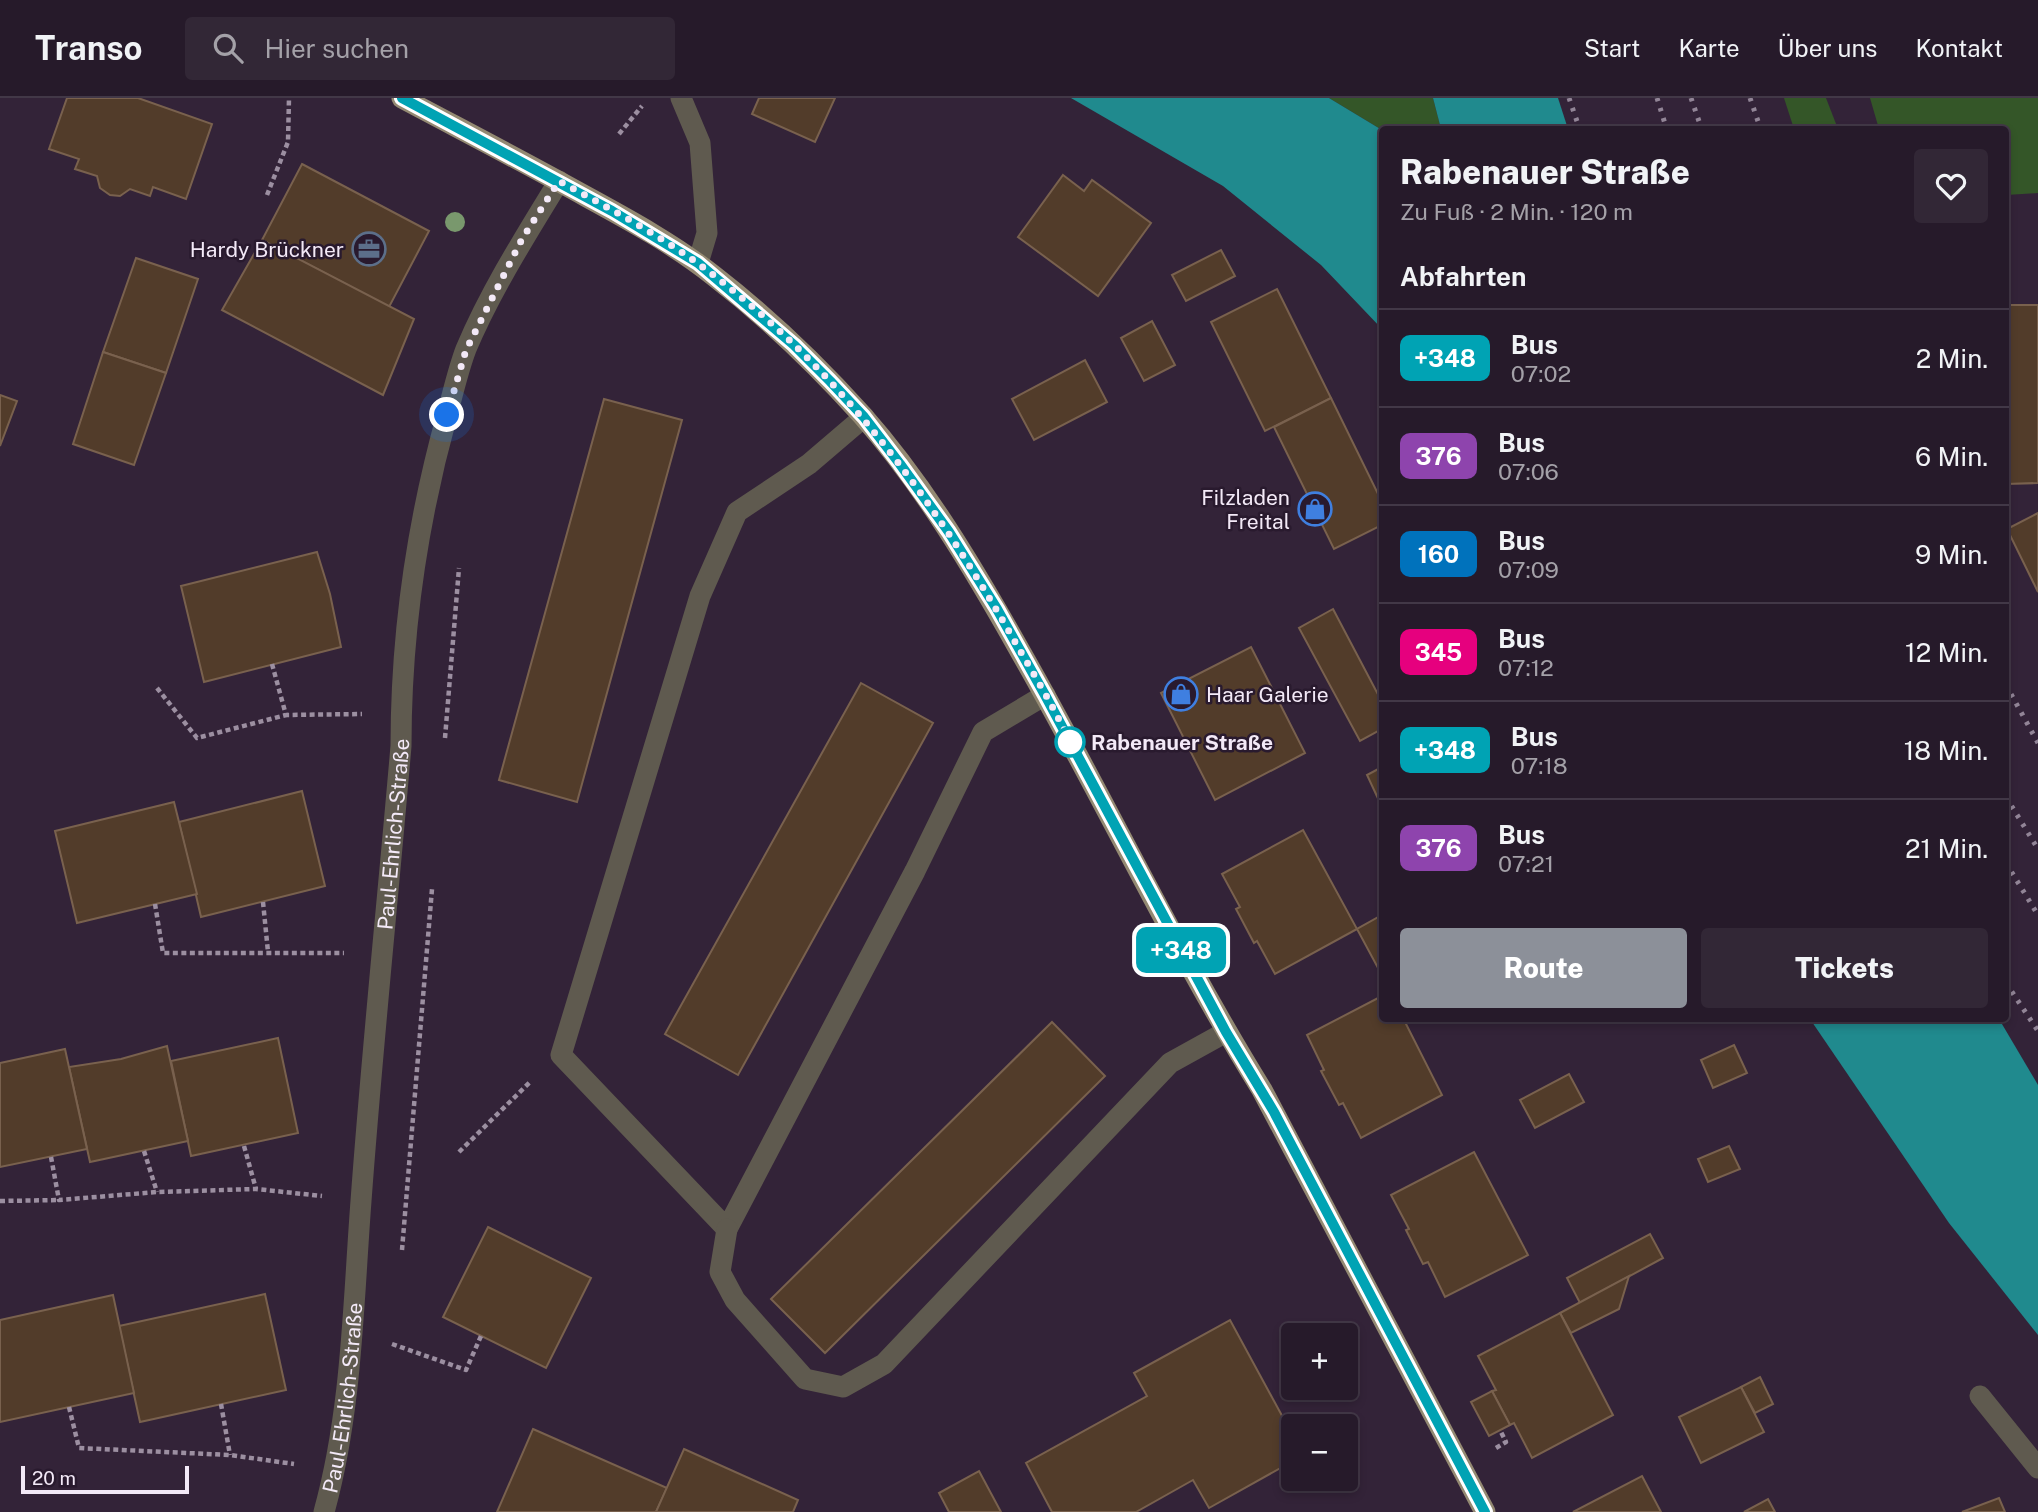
<!DOCTYPE html>
<html lang="de">
<head>
<meta charset="utf-8">
<style>
  :root { --surface:#261a2a; --page:#322736; --text:#f1f3f6; --muted:#a4a1a8; --line:#423847; --accent:#8c9099 }
  body { margin:0; font-family:"Public Sans",sans-serif; background:var(--page); color:var(--text); height:100vh; display:flex; flex-direction:column; font-size:26px; white-space:nowrap }
  * { box-sizing:border-box; margin:0 }
  p { font-size:23px; color:var(--muted) }
  .icon { flex:none; width:38px; height:38px; fill:none; stroke:currentColor; stroke-width:2; stroke-linecap:round; stroke-linejoin:round }
  .map { position:relative; flex:1; overflow:hidden }
  .side { position:absolute; left:1379px; top:28px; width:630px; height:896px; display:flex; flex-direction:column; background:var(--surface); border-radius:7px; box-shadow:0 4px 10px #0003,0 0 0 2px var(--line) }
  .side>* { flex:none }
  .badge { padding:0 14px; border-radius:10px; font-size:24px; line-height:46px }
  .buttons { position:absolute; left:1281px; top:1225px; display:grid; gap:14px }
  .buttons a { display:grid; place-items:center; width:77px; height:77px; border-radius:7px; background:var(--surface); box-shadow:0 4px 10px #0003,0 0 0 2px var(--line); font-size:35px }
  .scale { position:absolute; left:21px; bottom:18px; width:168px; box-sizing:border-box; padding-left:7px; border:4px solid #f3e9f7; border-top:0; font-size:19px; line-height:24px; white-space:nowrap; color:#f3e9f7; -webkit-text-stroke:5px #291a2e; paint-order:stroke }
  .you { position:absolute; width:35px; height:35px; margin:-18px; border:5px solid #fff; border-radius:50%; background:#1a73e8; box-shadow:0 0 0 10px #1a73e833 }
  .map>.badge { position:absolute; translate:-50% -50%; box-shadow:0 0 0 4px #fff }
  h2 { padding:0 21px; font-size:26px; line-height:63px }
  .round { display:grid; place-items:center; flex:none; width:74px; height:74px; border-radius:7px; background:var(--page) }
  .overview { display:flex; align-items:center; justify-content:space-between; height:119px; padding:0 21px }
  h1 { font-size:33px; font-weight:800; line-height:52px }
  .primary-button { display:flex; gap:14px; margin-top:auto; padding:14px 21px }
  .primary-button a { flex:1; height:80px; border-radius:7px; background:var(--accent); color:#fff; font-size:28px; font-weight:800; line-height:80px; text-align:center }
  .primary-button a+a { background:var(--page); color:var(--text) }
  ul { padding:0; list-style:none }
  li { display:flex; align-items:center; gap:21px; height:98px; padding:0 21px; border-top:2px solid var(--line) }
  li div { flex:1 }
  li b { display:block; font-size:26px }
  li em { font-style:normal }
  li .badge { min-width:77px; font-weight:700; text-align:center }
  header { display:flex; align-items:center; gap:42px; box-sizing:border-box; height:98px; padding:0 35px; background:var(--surface); border-bottom:2px solid var(--line) }
  header strong { font-size:33px }
  nav { display:flex; gap:38px; margin-inline-start:auto; font-size:24px }
  .search { width:490px; height:63px; background:var(--page); display:flex; align-items:center; gap:18px; box-sizing:border-box; padding:0 24px; border-radius:7px; color:var(--muted); font-size:26px }
  .map>svg:first-child { display:block }
</style>
</head>
<body>
<header>
<strong>Transo</strong>
<div class="search"><svg class="icon" aria-label="search" viewBox="0 0 24 24"><circle cx="10" cy="10" r="6"/><path d="M15 15l6 6"/></svg>Hier suchen</div>
<nav><a>Start</a><a>Karte</a><a>Über uns</a><a>Kontakt</a></nav>
</header>
<div class="map">
<svg width="2038" height="1414" viewBox="0 0 2038 1414">
  <rect width="100%" height="100%" fill="#332338"/>
  <g fill="#345628">
    <path d="M 1329,0 L 1433,0 L 1441,31 L 1382,32 Z"/>
    <path d="M 1784,0 L 1826,0 L 1838,31 L 1794,31 Z"/>
    <path d="M 1870,0 L 2038,0 L 2038,95 L 2006,97 L 2006,32 L 1879,31 Z"/>
  </g>
  <g fill="#208a8e">
    <path d="M 1071,0 L 1329,0 L 1382,32 L 1382,231 L 1321,167 L 1223,88 Z"/>
    <path d="M 1433,0 L 1558,0 L 1568,31 L 1441,31 Z"/>
    <path d="M 1810,921 L 1999,921 L 2038,987 L 2038,1237 L 1949,1125 Z"/>
  </g>
  <g fill="#523c2a" stroke="#79614e" stroke-width="2">
    <path d="M 67,0 L 138,0 L 212,26 L 186,101 L 153,89 L 150,98 L 130,91 L 120,98 L 110,97 L 100,90 L 97,78 L 75,71 L 79,61 L 49,51 Z"/>
    <path d="M 759,0 L 835,0 L 815,44 L 752,16 Z"/>
    <path d="M 302,66 L 429,133 L 389,209 L 262,142 Z"/>
    <path d="M 1063,77 L 1084,93 L 1092,82 L 1151,125 L 1098,198 L 1018,139 Z"/>
    <path d="M 262,142 L 414,221 L 383,297 L 222,212 Z"/>
    <path d="M 1221,152 L 1235,178 L 1186,203 L 1172,177 Z"/>
    <path d="M 136,160 L 198,181 L 166,275 L 103,254 Z"/>
    <path d="M 1277,191 L 1331,300 L 1265,333 L 1211,224 Z"/>
    <path d="M 2006,207 L 2038,207 L 2038,385 L 2006,386 Z"/>
    <path d="M 1152,223 L 1175,267 L 1144,283 L 1121,240 Z"/>
    <path d="M 103,254 L 166,275 L 134,367 L 73,346 Z"/>
    <path d="M 1085,262 L 1107,304 L 1034,342 L 1012,301 Z"/>
    <path d="M 0,297 L 17,303 L 0,348 Z"/>
    <path d="M 1331,300 L 1382,404 L 1382,427 L 1334,451 L 1274,329 Z"/>
    <path d="M 604,301 L 682,322 L 577,704 L 499,682 Z"/>
    <path d="M 2038,415 L 2038,494 L 2007,431 Z"/>
    <path d="M 317,454 L 330,496 L 341,549 L 204,584 L 181,488 Z"/>
    <path d="M 1333,511 L 1382,604 L 1382,631 L 1360,643 L 1299,530 Z"/>
    <path d="M 1251,549 L 1305,655 L 1215,702 L 1161,595 Z"/>
    <path d="M 861,585 L 933,625 L 738,977 L 665,936 Z"/>
    <path d="M 1382,669 L 1382,709 L 1367,677 Z"/>
    <path d="M 302,693 L 325,788 L 201,819 L 179,724 Z"/>
    <path d="M 174,704 L 197,796 L 77,825 L 55,733 Z"/>
    <path d="M 1303,732 L 1357,831 L 1275,876 L 1257,843 L 1254,845 L 1236,811 L 1240,809 L 1222,776 Z"/>
    <path d="M 1382,817 L 1382,868 L 1378,870 L 1357,831 Z"/>
    <path d="M 1382,898 L 1382,920 L 1403,920 L 1442,997 L 1361,1040 L 1343,1005 L 1339,1007 L 1321,973 L 1324,972 L 1307,937 Z"/>
    <path d="M 1052,924 L 1105,978 L 825,1255 L 771,1201 Z"/>
    <path d="M 278,940 L 298,1035 L 191,1058 L 171,963 Z"/>
    <path d="M 1734,947 L 1747,975 L 1713,990 L 1701,962 Z"/>
    <path d="M 167,948 L 188,1043 L 90,1064 L 69,969 L 121,961 Z"/>
    <path d="M 65,951 L 87,1051 L 0,1069 L 0,965 Z"/>
    <path d="M 1569,976 L 1584,1004 L 1535,1030 L 1520,1002 Z"/>
    <path d="M 1729,1048 L 1740,1071 L 1708,1084 L 1698,1061 Z"/>
    <path d="M 1474,1054 L 1528,1157 L 1445,1199 L 1428,1164 L 1423,1166 L 1406,1132 L 1409,1131 L 1391,1097 Z"/>
    <path d="M 488,1129 L 591,1180 L 546,1270 L 443,1219 Z"/>
    <path d="M 1650,1136 L 1663,1160 L 1580,1205 L 1567,1180 Z"/>
    <path d="M 1629,1178 L 1619,1211 L 1571,1235 L 1560,1215 Z"/>
    <path d="M 265,1196 L 286,1292 L 140,1324 L 119,1228 Z"/>
    <path d="M 113,1197 L 134,1295 L 0,1324 L 0,1222 Z"/>
    <path d="M 1560,1215 L 1613,1317 L 1532,1360 L 1514,1325 L 1510,1327 L 1492,1293 L 1496,1292 L 1478,1258 Z"/>
    <path d="M 1230,1222 L 1293,1338 L 1293,1363 L 1209,1410 L 1193,1382 L 1136,1414 L 1052,1414 L 1026,1365 L 1147,1298 L 1134,1275 Z"/>
    <path d="M 1760,1279 L 1773,1306 L 1755,1315 L 1741,1289 Z"/>
    <path d="M 1741,1289 L 1764,1334 L 1701,1365 L 1679,1319 Z"/>
    <path d="M 1492,1293 L 1510,1327 L 1489,1338 L 1471,1304 Z"/>
    <path d="M 533,1331 L 667,1390 L 656,1414 L 497,1414 Z"/>
    <path d="M 684,1351 L 798,1402 L 793,1414 L 656,1414 Z"/>
    <path d="M 979,1373 L 1001,1414 L 949,1414 L 939,1395 Z"/>
    <path d="M 1642,1378 L 1661,1414 L 1573,1414 Z"/>
    <path d="M 1999,1400 L 2005,1414 L 1962,1414 Z"/>
    <path d="M 1768,1401 L 1775,1414 L 1744,1414 Z"/>
  </g>
  <g fill="none" stroke-linecap="round" stroke-linejoin="round">
    <g stroke="#9c8fa1" stroke-width="4.5" stroke-dasharray="5 3.5" stroke-linecap="butt">
      <path d="M 619,36 L 642,8"/>
      <path d="M 267,97 L 288,44 L 289,0"/>
      <path d="M 272,566 L 286,617 L 362,616"/>
      <path d="M 157,590 L 197,640 L 286,617"/>
      <path d="M 445,640 L 459,470"/>
      <path d="M 263,804 L 268,854"/>
      <path d="M 155,806 L 163,855 L 344,855"/>
      <path d="M 244,1048 L 256,1091"/>
      <path d="M 144,1053 L 157,1094"/>
      <path d="M 459,1054 L 531,983"/>
      <path d="M 51,1059 L 59,1102 L 157,1094 L 256,1091 L 322,1098"/>
      <path d="M 0,1103 L 59,1102"/>
      <path d="M 402,1152 L 432,791"/>
      <path d="M 392,1246 L 466,1272 L 481,1238"/>
      <path d="M 221,1306 L 230,1357"/>
      <path d="M 69,1309 L 79,1350 L 230,1357 L 294,1366"/>
      <path d="M 1496,1350 L 1506,1344 L 1500,1332"/>
    </g>
    <g stroke="#5f5a4f" stroke-width="21">
      <path d="M 681,0 L 700,45 L 707,135 L 698,165"/>
      <path d="M 864,319 L 809,366 L 737,414 L 700,498 L 561,957 L 727,1131 L 915,773 L 983,634 L 1045,597"/>
      <path d="M 727,1131 L 720,1174 L 735,1202 L 805,1281 L 843,1289 L 884,1266 L 1170,965 L 1226,934"/>
      <path d="M 1980,1298 L 2038,1370"/>
      <path id="s1" d="M 324,1414 C 352,1313 353,1208 361,1103 C 372,952 388,800 401,648 C 401,536 417,425 447,317 C 453,295 458,272 466,251 C 491,192 526,137 559,83"/>
    </g>
    <path stroke="#938972" stroke-width="21" d="M 402,0 C 464,33 526,65 587,99 C 631,123 675,147 714,178 C 767,219 817,267 862,317 C 924,387 974,471 1020,553 C 1103,698 1174,850 1262,992 L 1485,1414"/>
    <g stroke="#928597" stroke-width="5" stroke-dasharray="3.5 7" stroke-linecap="butt">
      <path d="M 1569,0 L 1580,32"/>
      <path d="M 1657,0 L 1667,32"/>
      <path d="M 1691,0 L 1702,32"/>
      <path d="M 1750,0 L 1761,32"/>
      <path d="M 2006,587 L 2038,645"/>
      <path d="M 2006,699 L 2038,751"/>
      <path d="M 2006,765 L 2038,817"/>
      <path d="M 2006,885 L 2038,933"/>
    </g>
  </g>
  <circle fill="#79986d" cx="455" cy="124" r="10"/>
  <g fill="none" stroke-linecap="round" stroke-linejoin="round">
    <defs>
      <path id="line" d="M 402,0 L 612,113 L 698,165 L 794,247 L 830,283 L 864,319 L 900,366 L 949,434 L 997,511 L 1045,597 L 1226,934 L 1274,1014 L 1485,1414"/>
    </defs>
    <use href="#line" stroke="#fff" stroke-width="16"/>
    <use href="#line" stroke="#00a3b4" stroke-width="10"/>
    <path stroke="#f3e9f7" stroke-width="7" stroke-dasharray="0 12.6" d="M 447,317 L 466,252 L 522,141 L 559,83 C 607,109 656,135 700,167 C 836,267 931,397 1014,542 C 1033,575 1054,609 1070,644"/>
  </g>
  <defs>
    <symbol id="office-ring" viewBox="-11 -11 22 22"><circle r="9.5" fill="#291a2e" stroke="#5c6f8a" stroke-width="1.5"/><path d="M-6-3h4V-5.5h4V-3h4V5H-6ZM-1-4.5V-3h2v-1.5ZM-6 0V1H6V0Z" fill="#5c6f8a"/></symbol>
    <symbol id="shop-ring" viewBox="-11 -11 22 22"><circle r="9.5" fill="#291a2e" stroke="#3f7fe0" stroke-width="1.5"/><path d="M-5-2.5h2.3a2.7 3.5 0 0 1 5.4 0H5L5.5 6h-11ZM-1.5-2.5h3a1.5 2.3 0 0 0-3 0Z" fill="#3f7fe0"/></symbol>
  </defs>
  <g fill-rule="evenodd">
    <use href="#office-ring" x="350" y="132" width="38" height="38"/>
    <use href="#shop-ring" x="1296" y="392" width="38" height="38"/>
    <use href="#shop-ring" x="1162" y="577" width="38" height="38"/>
  </g>
  <circle fill="#fff" stroke="#00a3b4" stroke-width="3.5" cx="1070" cy="644" r="14"/>
  <g text-anchor="middle" dominant-baseline="central" stroke-width="5" stroke-linejoin="round" paint-order="stroke">
    <g font-size="21" fill="#f3e9f7" stroke="#291a2e" text-anchor="end">
      <text x="344" y="151">Hardy Brückner</text>
      <text x="1290" y="399">Filzladen<tspan x="1290" dy="24">Freital</tspan></text>
      <text x="1206" y="596" text-anchor="start">Haar Galerie</text>
    </g>
    <g font-size="21" font-weight="bold" fill="#f3e9f7" stroke="#291a2e" text-anchor="start">
      <text x="1091" y="644">Rabenauer Straße</text>
    </g>
    <g font-size="21" fill="#f3e9f7" stroke="#291a2e">
      <text stroke="none"><textPath href="#s1" startOffset="682">Paul-Ehrlich-Straße</textPath></text>
      <text stroke="none"><textPath href="#s1" startOffset="116">Paul-Ehrlich-Straße</textPath></text>
    </g>
  </g>
</svg>
<div class="buttons">
<a>+</a>
<a>−</a>
</div>
<div class="scale">20 m</div>
<div class="you" style="left:447px;top:317px"></div>
<b class="badge" style="left:1181px;top:852px;background:#00a3b4;color:#fff">+348</b>
<section class="side">
<div class="overview"><div><h1>Rabenauer Straße</h1><p>Zu Fuß · 2 Min. · 120 m</p></div><a class="round"><svg class="icon" aria-label="heart" viewBox="0 0 24 24"><path d="M12 20l-8-8c-3-5 5-10 8-4 3-6 11-1 8 4z"/></svg></a></div>
<h2>Abfahrten</h2>
<ul>
<li><span class="badge" style="background:#00a3b4;color:#fff">+348</span><div><b>Bus</b><p>07:02</p></div><em>2 Min.</em></li>
<li><span class="badge" style="background:#8e44ad;color:#fff">376</span><div><b>Bus</b><p>07:06</p></div><em>6 Min.</em></li>
<li><span class="badge" style="background:#0072bc;color:#fff">160</span><div><b>Bus</b><p>07:09</p></div><em>9 Min.</em></li>
<li><span class="badge" style="background:#e6007e;color:#fff">345</span><div><b>Bus</b><p>07:12</p></div><em>12 Min.</em></li>
<li><span class="badge" style="background:#00a3b4;color:#fff">+348</span><div><b>Bus</b><p>07:18</p></div><em>18 Min.</em></li>
<li><span class="badge" style="background:#8e44ad;color:#fff">376</span><div><b>Bus</b><p>07:21</p></div><em>21 Min.</em></li>
</ul>
<div class="primary-button"><a>Route</a><a>Tickets</a></div>
</section>
</div>
</body>
</html>
